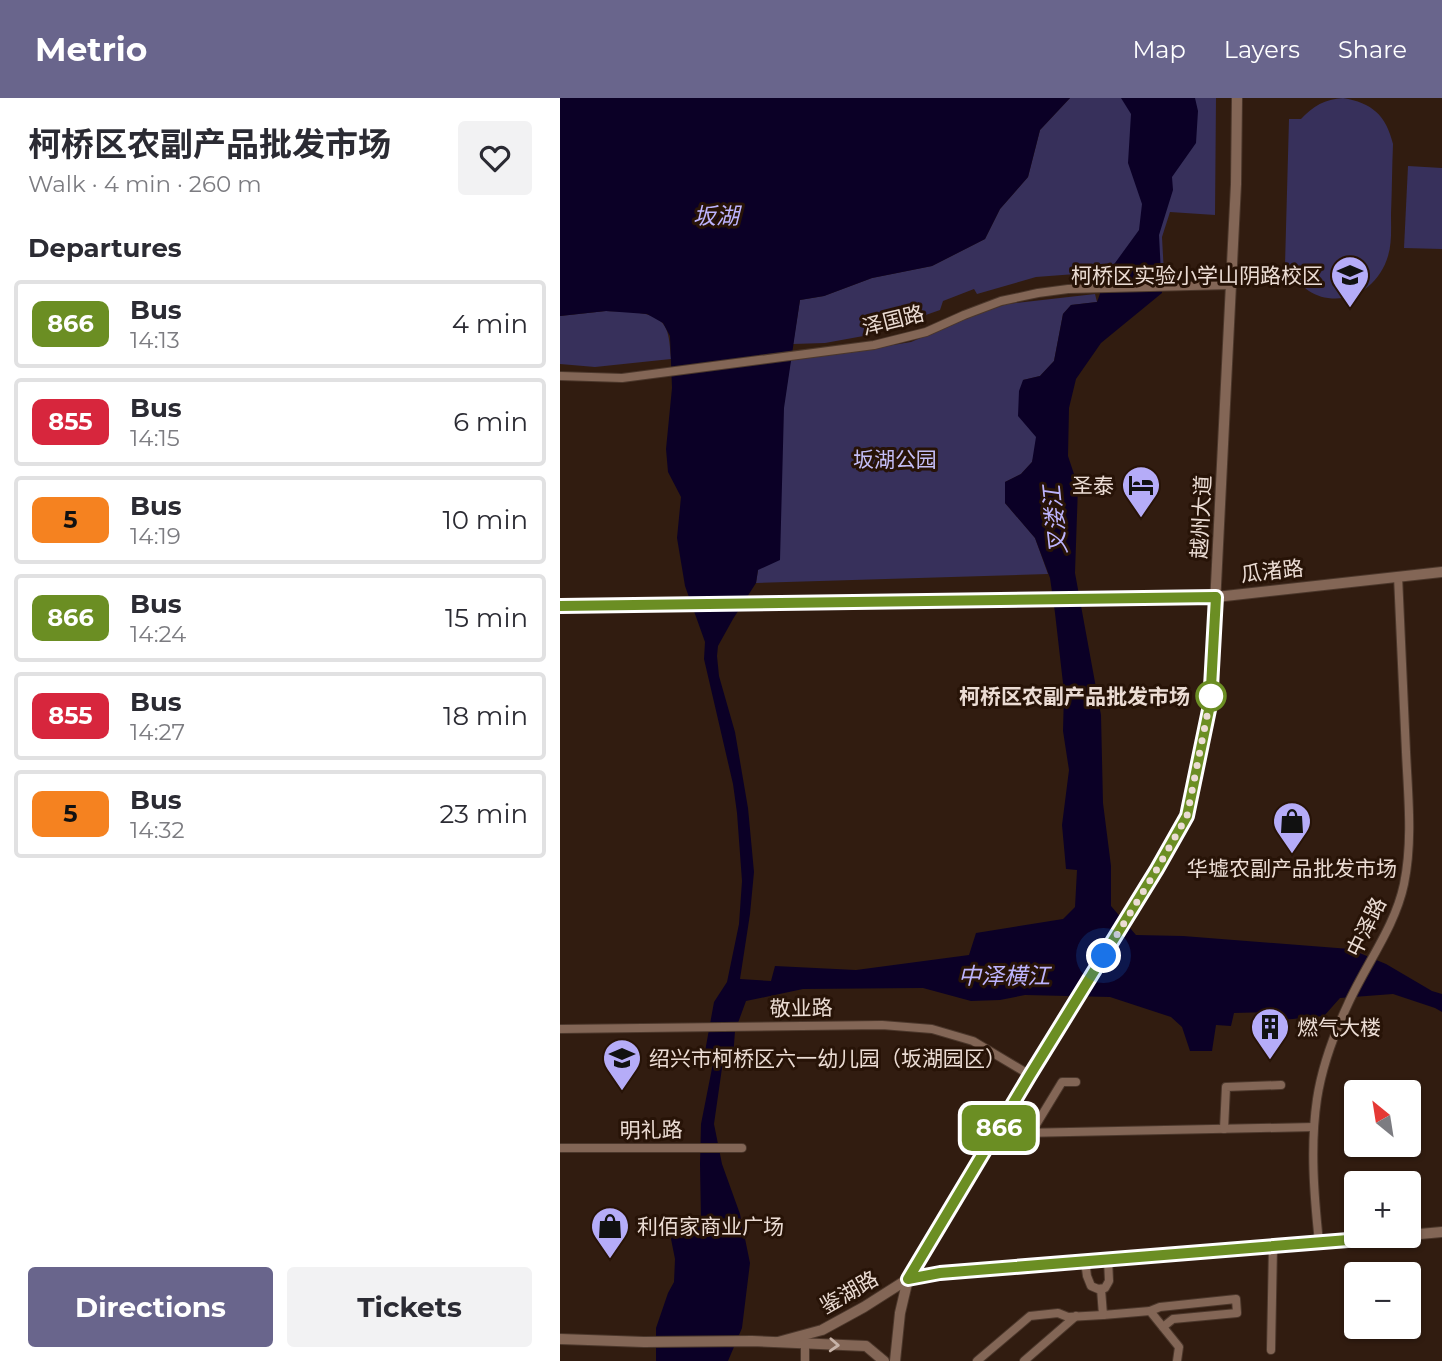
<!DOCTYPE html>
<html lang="en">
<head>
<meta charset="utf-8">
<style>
  :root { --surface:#fff; --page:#f2f2f3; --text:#2b2b33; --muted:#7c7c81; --line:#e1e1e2; --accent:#69658c }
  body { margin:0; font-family:Montserrat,"Noto Sans SC",sans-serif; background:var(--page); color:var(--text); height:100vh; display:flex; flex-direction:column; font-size:26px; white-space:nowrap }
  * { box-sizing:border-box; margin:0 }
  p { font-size:23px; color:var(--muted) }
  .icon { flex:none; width:38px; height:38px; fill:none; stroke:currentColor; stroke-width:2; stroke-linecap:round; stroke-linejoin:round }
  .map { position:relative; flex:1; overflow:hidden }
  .panel { display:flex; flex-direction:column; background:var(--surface); width:560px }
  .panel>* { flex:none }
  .badge { padding:0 14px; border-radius:10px; font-size:24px; line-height:46px }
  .needle { width:46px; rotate:330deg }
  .tools { position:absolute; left:784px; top:982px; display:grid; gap:14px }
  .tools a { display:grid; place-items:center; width:77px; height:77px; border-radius:7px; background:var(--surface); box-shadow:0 2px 5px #0004; font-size:35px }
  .you { position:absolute; width:35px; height:35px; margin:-18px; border:5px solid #fff; border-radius:50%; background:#1a73e8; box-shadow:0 0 0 10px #1a73e833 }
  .map>.badge { position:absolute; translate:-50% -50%; box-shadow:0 0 0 4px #fff }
  h2 { padding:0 28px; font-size:26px; line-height:63px }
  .round { display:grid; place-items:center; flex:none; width:74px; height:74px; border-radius:7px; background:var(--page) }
  .summary { display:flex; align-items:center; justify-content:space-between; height:119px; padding:0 28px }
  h1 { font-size:33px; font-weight:700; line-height:52px }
  .cta { display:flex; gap:14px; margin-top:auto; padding:14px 28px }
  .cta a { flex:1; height:80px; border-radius:7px; background:var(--accent); color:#fff; font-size:28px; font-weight:700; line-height:80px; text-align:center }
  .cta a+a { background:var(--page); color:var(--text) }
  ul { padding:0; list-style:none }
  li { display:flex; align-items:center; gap:21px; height:88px; margin:0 14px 10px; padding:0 14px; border:4px solid var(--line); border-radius:7px }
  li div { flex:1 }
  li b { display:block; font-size:26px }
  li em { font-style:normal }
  li .badge { min-width:77px; font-weight:700; text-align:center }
  header { display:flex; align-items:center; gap:42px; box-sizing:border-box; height:98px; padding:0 35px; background:var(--accent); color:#fff }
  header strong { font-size:33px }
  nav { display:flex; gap:38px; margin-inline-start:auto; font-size:24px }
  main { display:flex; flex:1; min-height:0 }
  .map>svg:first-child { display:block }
</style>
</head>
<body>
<header>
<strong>Metrio</strong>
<nav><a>Map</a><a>Layers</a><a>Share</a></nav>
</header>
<main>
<section class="panel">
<div class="summary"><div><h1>柯桥区农副产品批发市场</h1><p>Walk · 4 min · 260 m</p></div><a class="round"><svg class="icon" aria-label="heart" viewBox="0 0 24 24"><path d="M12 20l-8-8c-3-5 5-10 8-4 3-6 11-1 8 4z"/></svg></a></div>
<h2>Departures</h2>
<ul>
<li><span class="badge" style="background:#6b8e23;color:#fff">866</span><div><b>Bus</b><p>14:13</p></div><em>4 min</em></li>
<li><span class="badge" style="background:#d7263d;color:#fff">855</span><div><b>Bus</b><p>14:15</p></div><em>6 min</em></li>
<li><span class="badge" style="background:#f58220;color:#111">5</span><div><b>Bus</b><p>14:19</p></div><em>10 min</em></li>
<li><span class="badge" style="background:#6b8e23;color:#fff">866</span><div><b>Bus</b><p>14:24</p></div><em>15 min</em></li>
<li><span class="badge" style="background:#d7263d;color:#fff">855</span><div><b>Bus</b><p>14:27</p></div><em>18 min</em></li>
<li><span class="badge" style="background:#f58220;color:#111">5</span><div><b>Bus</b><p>14:32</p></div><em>23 min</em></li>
</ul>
<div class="cta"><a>Directions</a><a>Tickets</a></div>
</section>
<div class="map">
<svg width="882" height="1263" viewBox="0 0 882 1263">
  <rect width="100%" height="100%" fill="#311c10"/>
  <g fill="#37305b">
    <path d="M 510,0 L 656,0 L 655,117 L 610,114 L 602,139 L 604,176 L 529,175 L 476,179 L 417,196 L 414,191 L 383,203 L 380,212 L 309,237 L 265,245 L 233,246 L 240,202 L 264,198 L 312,180 L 372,168 L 425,141 L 440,111 L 468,79 L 480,32 Z"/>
    <path d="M 783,0 C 812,5 826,17 833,46 C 832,69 832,92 831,116 C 831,130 832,145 828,158 C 820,185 796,204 768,200 C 750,198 734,183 729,167 L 725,167 L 729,21 L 741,21 C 753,8 765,1 783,0 Z"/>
    <path d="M 848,68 L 882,70 L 882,151 L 844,150 Z"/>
    <path d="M 535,196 L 537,204 L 511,207 L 503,216 L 494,263 L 480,278 L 463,282 L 479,342 L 472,364 L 461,376 L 445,384 L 445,405 L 475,440 L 488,476 L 196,485 L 231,260 L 291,254 L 351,244 L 412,218 L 447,206 Z"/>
    <path d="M 46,213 C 65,214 100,211 107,233 C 110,242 110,252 111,261 L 35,269 L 0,266 L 0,218 Z"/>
  </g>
  <path fill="#0b0026" d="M 0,0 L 510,0 L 480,32 L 468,79 L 440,111 L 425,141 L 372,168 L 312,180 L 264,198 L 240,202 L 224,310 L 220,462 L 198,472 L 196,485 L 173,521 L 158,548 L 157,558 L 159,578 L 175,634 L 188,710 L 194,774 L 190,816 L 180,881 L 211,883 L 215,868 L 296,872 L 409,857 L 416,835 L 503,821 L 515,809 L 517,772 L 506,771 L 502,727 L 509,672 L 503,633 L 504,594 L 495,515 L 490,480 L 475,440 L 445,405 L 445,384 L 461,376 L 472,364 L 476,339 L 458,318 L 459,293 L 463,282 L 480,278 L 494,263 L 503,216 L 511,207 L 537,204 L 547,176 L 579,132 L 582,106 L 568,65 L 571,16 L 561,0 L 635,0 L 638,13 L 636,45 L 612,79 L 613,92 L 599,137 L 602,195 L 541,245 L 516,281 L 509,310 L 508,358 L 518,388 L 515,475 L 541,617 L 543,705 L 551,768 L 551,808 L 576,837 L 623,838 L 790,851 L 826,866 L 872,893 L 882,896 L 882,914 L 875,910 L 833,896 L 780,900 L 764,918 L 722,922 L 712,914 L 674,915 L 671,928 L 656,927 L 652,953 L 630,953 L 622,929 L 611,919 L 550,899 L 465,897 L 440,902 L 411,903 L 363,890 L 243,891 L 186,903 L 175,933 L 173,960 L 163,963 L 154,1026 L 162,1066 L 180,1116 L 190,1165 L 182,1230 L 168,1263 L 96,1263 L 96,1230 L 108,1195 L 114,1184 L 115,1161 L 111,1141 L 116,1130 L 141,1121 L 140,1066 L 141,1026 L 153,965 L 144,959 L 154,904 L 167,884 L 179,826 L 182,783 L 177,715 L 173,686 L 144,561 L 145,544 L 125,488 L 117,440 L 121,399 L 108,374 L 106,351 L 112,290 L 110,238 L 103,225 L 87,216 L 46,213 L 0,218 Z"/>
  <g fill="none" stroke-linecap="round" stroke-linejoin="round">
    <defs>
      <g id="minor">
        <path d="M 0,278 L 62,280 L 314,247 L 366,234 L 404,217 L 441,203 L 478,195 L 508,191 L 671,187"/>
        <path d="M 0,931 L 322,927 L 372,931 L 413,943 L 470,977"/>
        <path d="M 440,1027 L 462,1035 L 754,1029"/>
        <path d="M 664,1031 L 666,989 L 721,987"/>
        <path d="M 471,1035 L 502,984 L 516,984"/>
        <path d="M 0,1050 L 182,1050"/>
        <path d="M 759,1144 C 754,1097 750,1048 757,1001 C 762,968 774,936 788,906 C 806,866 835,829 844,786 C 853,743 848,697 846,654 C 843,595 841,537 838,479"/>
        <path d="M 525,1163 L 527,1178 L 531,1188 L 538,1191 L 545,1190 L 549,1183 L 548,1161"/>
        <path d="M 541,1191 L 543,1217 L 590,1213 L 619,1249 L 617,1263"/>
        <path d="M 590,1213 L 600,1209 L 676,1201 L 677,1215 L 613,1221 L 603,1229"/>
        <path d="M 245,1245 L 245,1263"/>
        <path d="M 711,1252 L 713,1148"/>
        <path d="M 417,1263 L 470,1218 L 498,1215 L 508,1219 L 543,1217"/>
        <path d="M 464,1263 L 516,1218"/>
      </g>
      <g id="tertiary">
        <path d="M 0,508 L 656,499 L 882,474"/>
        <path d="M 849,1137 L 882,1134"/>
        <path d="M 0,1241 L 84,1244 L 192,1243 L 306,1248 L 324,1263"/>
        <path d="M 218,1244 L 262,1232 L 304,1209 L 348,1181 L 380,1175 L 837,1138"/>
        <path d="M 335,1263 L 340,1215 L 348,1181 L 470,977 L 597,771 L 627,718 L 650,607 L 676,86 L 677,0"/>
      </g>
    </defs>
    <use href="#minor" stroke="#4b372b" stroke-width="10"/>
    <use href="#tertiary" stroke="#4b372b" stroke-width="12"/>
    <use href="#minor" stroke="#836656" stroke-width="8"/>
    <use href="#tertiary" stroke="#836656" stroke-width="10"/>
  </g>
  <defs><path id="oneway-chevron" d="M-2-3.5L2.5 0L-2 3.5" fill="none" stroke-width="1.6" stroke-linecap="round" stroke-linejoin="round" transform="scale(1.75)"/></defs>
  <use stroke="#c7b3a8" href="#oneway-chevron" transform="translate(274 1247) rotate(3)"/>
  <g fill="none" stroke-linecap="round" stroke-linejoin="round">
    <defs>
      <path id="line" d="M 0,508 L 656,499 L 650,607 L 627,718 L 597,771 L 470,977 L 348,1181 L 380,1175 L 838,1138"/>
    </defs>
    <use href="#line" stroke="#fff" stroke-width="16"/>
    <use href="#line" stroke="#6b8e23" stroke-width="10"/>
    <path stroke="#ebdcd4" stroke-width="7" stroke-dasharray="0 12.6" d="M 544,858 L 597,771 L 627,718 L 651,598"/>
  </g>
  <defs>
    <symbol id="school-pin" viewBox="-11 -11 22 30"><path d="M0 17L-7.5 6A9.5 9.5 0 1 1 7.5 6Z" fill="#b5acf8" stroke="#271307"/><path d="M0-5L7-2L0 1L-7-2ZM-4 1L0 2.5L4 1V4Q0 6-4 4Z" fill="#111"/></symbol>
    <symbol id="hotel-pin" viewBox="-11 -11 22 30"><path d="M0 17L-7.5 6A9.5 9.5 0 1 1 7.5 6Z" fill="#b5acf8" stroke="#271307"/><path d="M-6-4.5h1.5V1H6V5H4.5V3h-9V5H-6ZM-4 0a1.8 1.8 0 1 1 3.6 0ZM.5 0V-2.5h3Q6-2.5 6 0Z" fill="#111"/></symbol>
    <symbol id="shop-pin" viewBox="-11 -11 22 30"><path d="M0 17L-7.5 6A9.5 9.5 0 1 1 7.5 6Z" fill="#b5acf8" stroke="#271307"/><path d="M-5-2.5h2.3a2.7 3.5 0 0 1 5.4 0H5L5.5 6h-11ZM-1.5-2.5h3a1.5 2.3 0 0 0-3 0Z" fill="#111"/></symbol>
    <symbol id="building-pin" viewBox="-11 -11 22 30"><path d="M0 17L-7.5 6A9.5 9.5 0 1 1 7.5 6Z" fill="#b5acf8" stroke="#271307"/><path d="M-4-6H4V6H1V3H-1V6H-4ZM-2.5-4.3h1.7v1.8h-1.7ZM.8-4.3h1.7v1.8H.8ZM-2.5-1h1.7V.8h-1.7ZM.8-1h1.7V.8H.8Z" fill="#111"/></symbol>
  </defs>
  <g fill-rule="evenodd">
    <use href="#school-pin" x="768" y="155" width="44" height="60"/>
    <use href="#hotel-pin" x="559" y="365" width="44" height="60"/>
    <use href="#shop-pin" x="710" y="701" width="44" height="60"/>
    <use href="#building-pin" x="688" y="907" width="44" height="60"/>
    <use href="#school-pin" x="40" y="938" width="44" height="60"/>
    <use href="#shop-pin" x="28" y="1106" width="44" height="60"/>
  </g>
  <circle fill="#fff" stroke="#6b8e23" stroke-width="3.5" cx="651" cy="598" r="14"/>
  <g text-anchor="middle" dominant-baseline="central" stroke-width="6" stroke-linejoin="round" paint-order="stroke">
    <g font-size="21" fill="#ebdcd4" stroke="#271307" text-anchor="start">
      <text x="763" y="177" text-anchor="end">柯桥区实验小学山阴路校区</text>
      <text x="554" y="387" text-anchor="end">圣泰</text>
      <text x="732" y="770" text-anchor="middle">华墟农副产品批发市场</text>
      <text x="737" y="929">燃气大楼</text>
      <text x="89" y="960">绍兴市柯桥区六一幼儿园（坂湖园区）</text>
      <text x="77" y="1128">利佰家商业广场</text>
    </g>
    <g font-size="21" fill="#ebdcd4" stroke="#271307">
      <text transform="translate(333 222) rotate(-14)">泽国路</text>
      <text transform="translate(641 419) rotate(-87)">越州大道</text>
      <text transform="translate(712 473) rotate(-6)">瓜渚路</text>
      <text transform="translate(806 829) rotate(-64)">中泽路</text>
      <text transform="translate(241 910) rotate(-1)">敬业路</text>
      <text transform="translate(91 1032) rotate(-1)">明礼路</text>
      <text transform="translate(289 1194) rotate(-30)">鉴湖路</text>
    </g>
    <g font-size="21" fill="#c4bef6" stroke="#271307">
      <text x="335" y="361">坂湖公园</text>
    </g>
    <g font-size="21" font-weight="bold" fill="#ebdcd4" stroke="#271307" text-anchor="end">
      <text x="630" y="598">柯桥区农副产品批发市场</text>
    </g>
    <g font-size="23" font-style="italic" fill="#bdb4fe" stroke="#271307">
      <text x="156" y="118">坂湖</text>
      <text transform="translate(495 422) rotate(-96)">叉溇江</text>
      <text x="444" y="878">中泽横江</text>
    </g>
  </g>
</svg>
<div class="tools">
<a><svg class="needle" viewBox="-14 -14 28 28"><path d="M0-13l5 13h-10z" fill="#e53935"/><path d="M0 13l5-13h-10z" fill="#7c7c81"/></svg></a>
<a>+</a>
<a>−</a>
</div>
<div class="you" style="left:544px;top:858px"></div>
<b class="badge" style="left:439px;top:1030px;background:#6b8e23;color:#fff">866</b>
</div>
</main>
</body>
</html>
